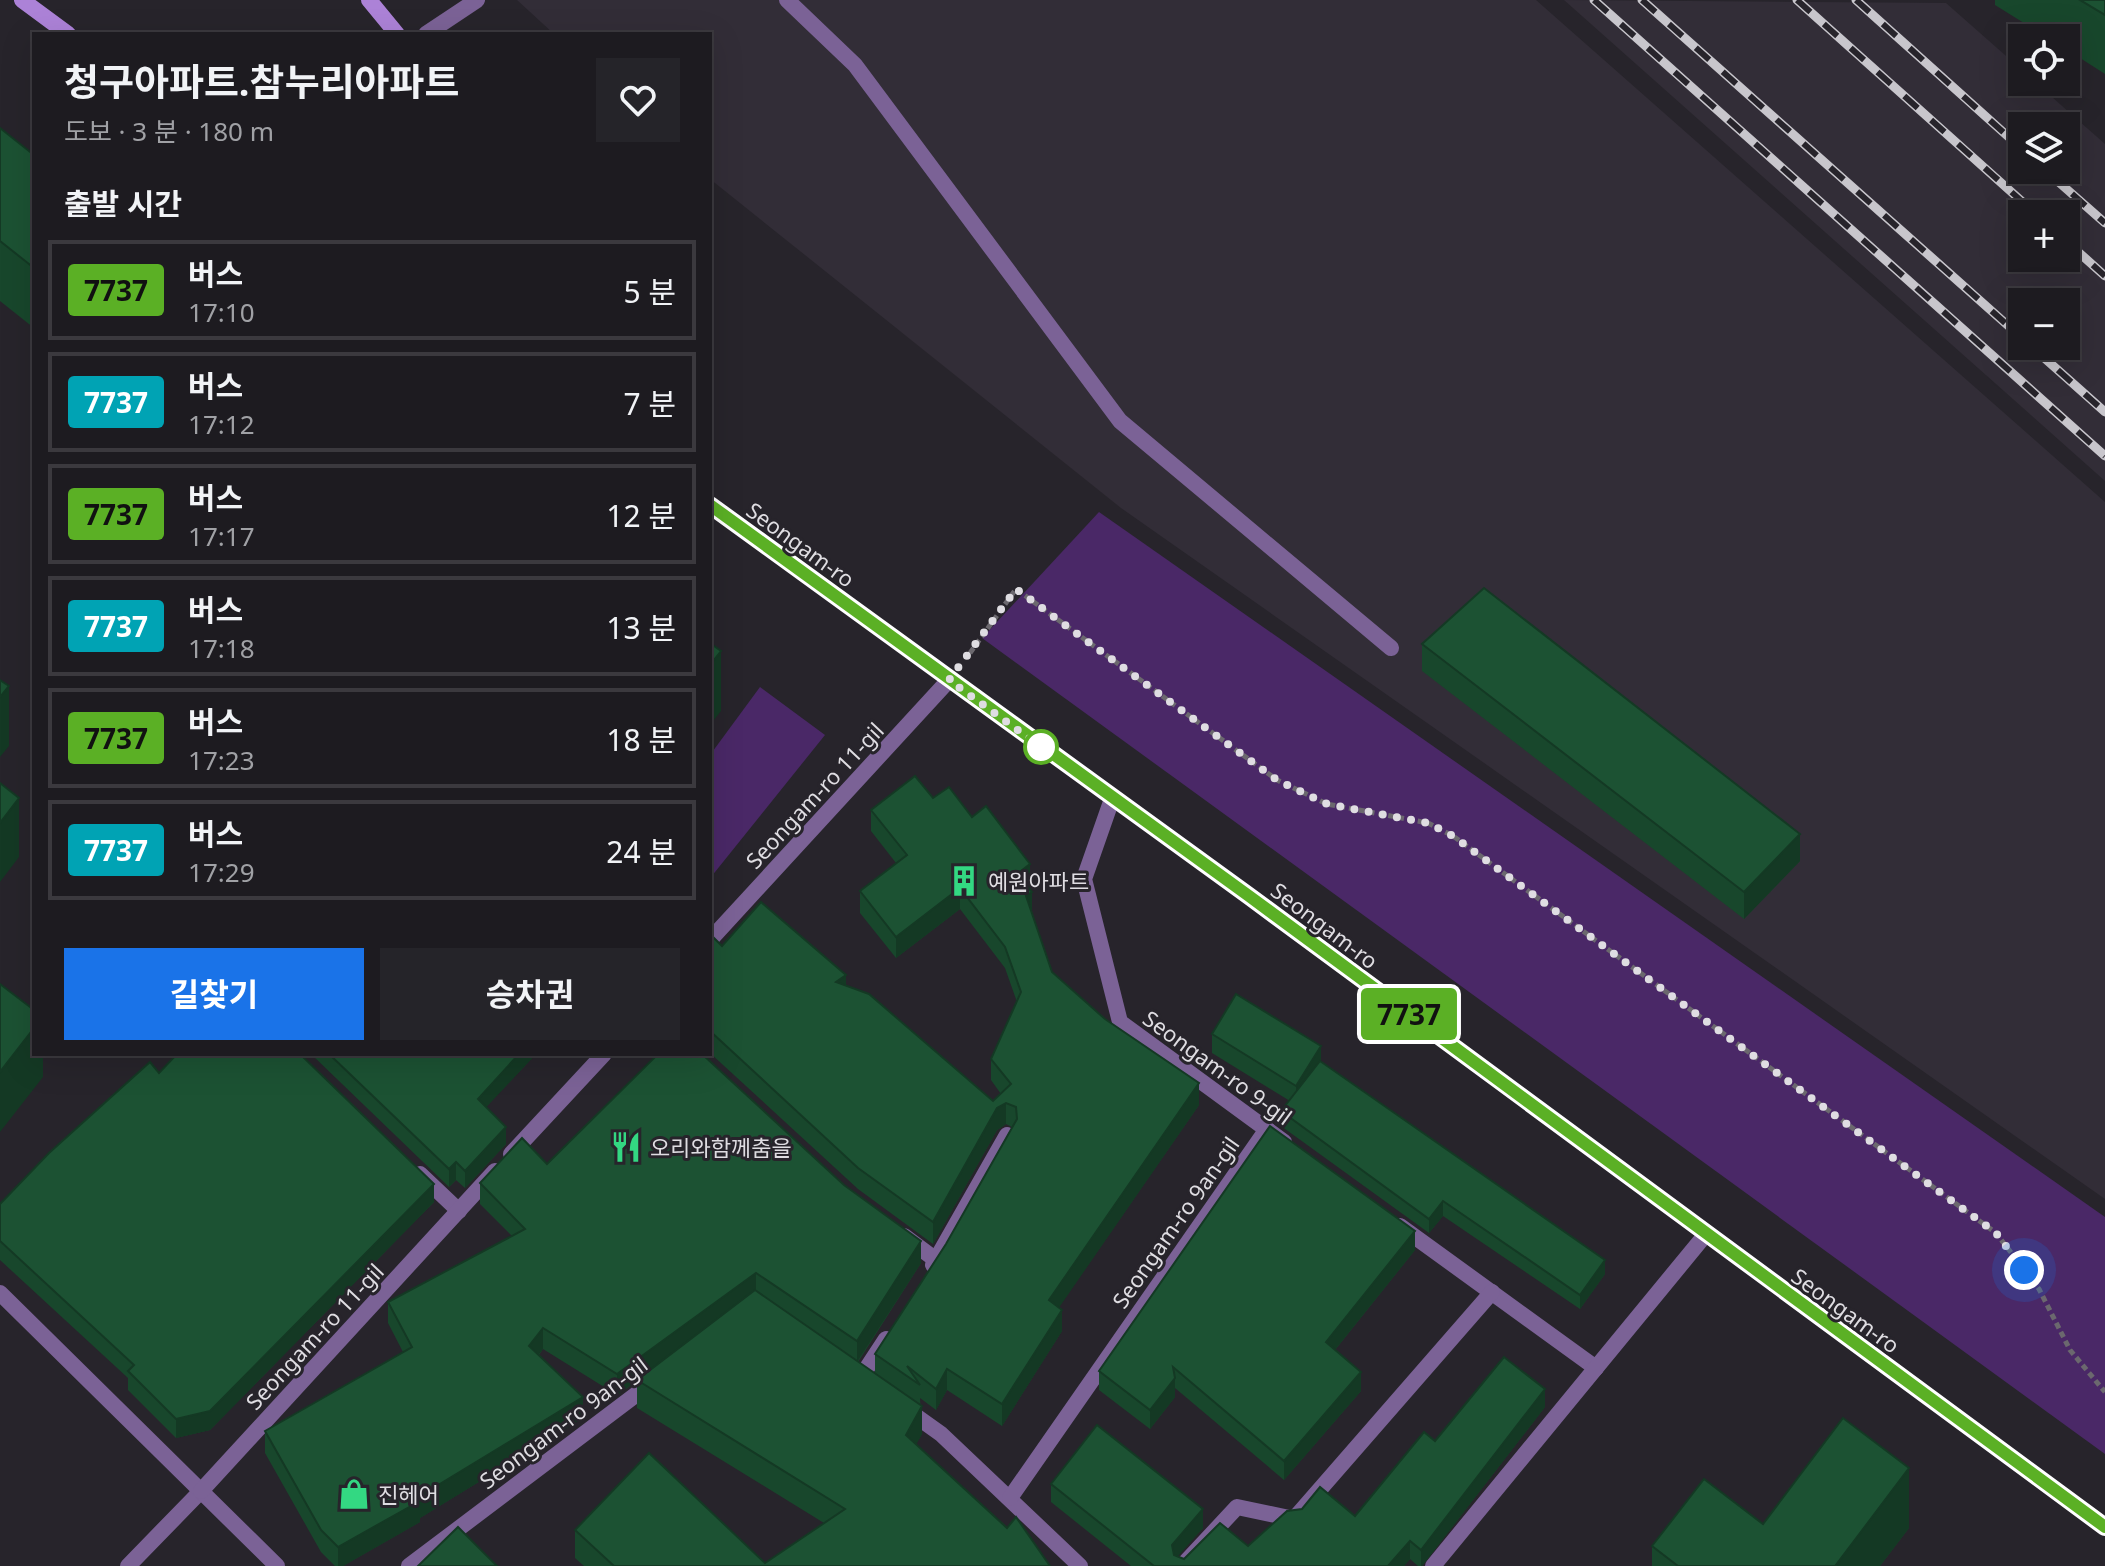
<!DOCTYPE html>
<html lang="ko">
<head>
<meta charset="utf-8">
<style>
  :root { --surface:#1d1b20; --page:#252429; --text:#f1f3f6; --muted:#a0a1a5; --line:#3b393e; --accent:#1a73e8 }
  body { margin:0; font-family:"Noto Sans","Noto Sans KR",sans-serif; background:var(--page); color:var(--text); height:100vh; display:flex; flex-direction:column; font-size:30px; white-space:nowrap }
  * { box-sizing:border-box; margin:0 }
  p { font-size:26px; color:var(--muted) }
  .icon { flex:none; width:44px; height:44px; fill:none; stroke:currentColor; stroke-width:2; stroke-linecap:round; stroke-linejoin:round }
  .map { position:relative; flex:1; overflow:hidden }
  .drawer { position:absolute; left:32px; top:32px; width:680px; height:1024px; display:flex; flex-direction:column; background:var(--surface); border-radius:0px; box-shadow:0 8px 32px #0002,0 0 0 2px var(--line) }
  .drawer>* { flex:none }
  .badge { padding:0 16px; border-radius:6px; font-size:28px; line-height:52px }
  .buttons { position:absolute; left:2008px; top:24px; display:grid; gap:16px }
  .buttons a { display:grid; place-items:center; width:72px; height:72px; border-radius:0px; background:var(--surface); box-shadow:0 8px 32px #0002,0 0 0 2px var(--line); font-size:40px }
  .you { position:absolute; width:40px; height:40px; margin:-20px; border:6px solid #fff; border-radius:50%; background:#1a73e8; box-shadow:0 0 0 12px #1a73e833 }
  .map>.badge { position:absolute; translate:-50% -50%; box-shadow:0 0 0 4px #fff }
  h2 { padding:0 32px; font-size:30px; line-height:72px }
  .round { display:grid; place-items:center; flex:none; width:84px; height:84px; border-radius:0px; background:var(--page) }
  .head { display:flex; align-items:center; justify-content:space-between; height:136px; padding:0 32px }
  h1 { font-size:38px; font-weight:700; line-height:60px }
  .button { display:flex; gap:16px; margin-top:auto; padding:16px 32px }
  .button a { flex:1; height:92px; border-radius:0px; background:var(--accent); color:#fff; font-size:32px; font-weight:700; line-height:92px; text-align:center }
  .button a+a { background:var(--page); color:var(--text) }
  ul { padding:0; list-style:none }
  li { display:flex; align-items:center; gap:24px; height:100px; margin:0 16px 12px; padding:0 16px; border:4px solid var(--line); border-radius:0px }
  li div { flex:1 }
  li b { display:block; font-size:30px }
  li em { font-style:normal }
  li .badge { min-width:88px; font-weight:700; text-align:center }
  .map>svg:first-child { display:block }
</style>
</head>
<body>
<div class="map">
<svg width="2105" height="1566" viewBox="0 0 2105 1566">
  <rect width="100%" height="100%" fill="#27242b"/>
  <g fill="#322d37" fill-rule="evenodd">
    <path d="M 517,0 L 1536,0 L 2105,502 L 2105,1199 L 1121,508 L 710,179 L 710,34 L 554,34 Z"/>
    <path d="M 1564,0 L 1946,3 L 2022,70 L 2022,82 L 2035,82 L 2105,144 L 2105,481 ZM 2022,126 L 2066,126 L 2066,170 L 2022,170 ZM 2022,214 L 2066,214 L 2066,258 L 2022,258 ZM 2022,302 L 2066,302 L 2066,346 L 2022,346 Z"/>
  </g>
  <g fill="#4a2867">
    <path d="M 1099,512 L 2105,1217 L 2105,1454 L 982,638 Z"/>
    <path d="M 760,687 L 825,735 L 711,877 L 710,755 Z"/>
  </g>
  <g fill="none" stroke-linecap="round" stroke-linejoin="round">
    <path stroke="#6b686e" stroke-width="5" stroke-dasharray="6 4" stroke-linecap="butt" d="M 970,653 L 1016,589 L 1277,780 L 1327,804 L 1428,823 L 1453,836 L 1996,1233 L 2039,1289 L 2070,1350 L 2105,1392"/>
    <g stroke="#7b6296" stroke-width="16">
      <path d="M 787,0 L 855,65 L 1120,421 L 1391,648"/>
      <path d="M 426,34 L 477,0"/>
      <path d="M 128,1566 L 201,1491"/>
    </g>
    <g stroke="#7b6296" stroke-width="16">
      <path d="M 1112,799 L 1084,879 L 1120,1022 L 1284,1142"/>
      <path d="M 710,940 L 949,680"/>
      <path d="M 511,1154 L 604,1054"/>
      <path d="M 420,1174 L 459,1211"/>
      <path d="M 1400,1226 L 1596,1368"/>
      <path d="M 904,1236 L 936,1260"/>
      <path d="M 933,1265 L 1007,1135"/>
      <path d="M 0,1293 L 277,1566"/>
      <path d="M 861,1377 L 886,1339"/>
      <path d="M 906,1409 L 941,1434 L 1080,1566"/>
      <path d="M 201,1491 L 495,1171"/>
      <path d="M 1010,1498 L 1267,1129"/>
      <path d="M 409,1566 L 654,1381"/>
      <path d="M 1182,1566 L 1237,1507 L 1294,1519 L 1492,1292"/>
      <path d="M 1433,1566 L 1706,1234"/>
    </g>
    <g stroke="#ac82d7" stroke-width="16">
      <path d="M 22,0 L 68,34"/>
      <path d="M 369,0 L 397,34"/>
      <path d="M 710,505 L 1249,896 L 2105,1527"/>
    </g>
    <defs>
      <g id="rail">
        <path d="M 1594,0 L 2105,456"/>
        <path d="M 1642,0 L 2022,338"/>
        <path d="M 1797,0 L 2036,214"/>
        <path d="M 1856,0 L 2022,149"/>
        <path d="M 2045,170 L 2105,223"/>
        <path d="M 2066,241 L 2105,276"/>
        <path d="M 2031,346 L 2105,412"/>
      </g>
    </defs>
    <use href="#rail" stroke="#c8c6cc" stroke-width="9"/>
    <use href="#rail" stroke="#27242b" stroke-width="6" stroke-dasharray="18" stroke-linecap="butt"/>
  </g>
  <g fill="#18472c">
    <path d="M 1995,0 L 2105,0 L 2105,74 L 2066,49 L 2066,38 L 2048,38 L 1995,5 Z"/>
    <path d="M 0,128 L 34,155 L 34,328 L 0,301 Z"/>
    <path d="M 1422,644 L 1800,861 L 1744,919 L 1422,671 Z"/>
    <path d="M 933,798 L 972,817 L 1030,886 L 1028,887 L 1032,912 L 1052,972 L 1199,1105 L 1059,1307 L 1062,1331 L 1002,1426 L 947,1390 L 936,1410 L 920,1398 L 922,1434 L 916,1444 L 1050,1566 L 584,1566 L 575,1558 L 575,1530 L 765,1563 L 824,1523 L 637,1408 L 637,1381 L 617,1395 L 543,1349 L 539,1355 L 583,1418 L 420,1518 L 420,1522 L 343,1566 L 335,1566 L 321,1552 L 265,1453 L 265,1431 L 403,1352 L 388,1323 L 388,1302 L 512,1236 L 480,1204 L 480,1183 L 547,1164 L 921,1263 L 858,1362 L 875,1374 L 875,1354 L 946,1244 L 1012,1127 L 1006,1124 L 997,1130 L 933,1244 L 858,1189 L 710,1053 L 710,934 L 722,946 L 846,986 L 993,1101 L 1001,1094 L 991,1080 L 991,1059 L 1017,1002 L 1005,968 L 960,909 L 896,958 L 860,913 L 860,891 L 896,863 L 871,831 L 871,810 Z"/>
    <path d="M 1212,1034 L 1321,1061 L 1605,1274 L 1580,1309 L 1443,1216 L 1429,1233 L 1281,1126 L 1281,1111 L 1290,1101 L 1212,1053 Z"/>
    <path d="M 311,1054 L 536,1054 L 486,1107 L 506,1144 L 465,1188 L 456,1180 L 449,1187 Z"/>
    <path d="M 159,1073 L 434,1202 L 210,1430 L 176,1438 L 128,1390 L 128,1378 L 0,1260 L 0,1204 Z"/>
    <path d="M 1415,1250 L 1335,1350 L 1361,1391 L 1284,1480 L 1175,1388 L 1175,1397 L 1150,1429 L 1099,1390 L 1099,1371 Z"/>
    <path d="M 1545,1407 L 1422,1566 L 1418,1566 L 1410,1559 L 1404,1566 L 1131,1566 L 1051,1502 L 1051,1484 L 1203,1528 L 1177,1556 L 1184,1559 L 1248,1546 L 1355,1516 L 1435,1441 Z"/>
    <path d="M 1763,1524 L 1909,1528 L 1880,1566 L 1652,1566 L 1652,1546 Z"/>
  </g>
  <g fill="#143924">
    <path d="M 721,651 L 721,711 L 710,725 L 710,665 Z"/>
    <path d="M 9,686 L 9,746 L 0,757 L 0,697 Z"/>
    <path d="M 19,798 L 19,857 L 0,882 L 0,823 Z"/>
    <path d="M 1800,834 L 1800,861 L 1744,919 L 1744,892 Z"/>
    <path d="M 1030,864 L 1030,886 L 1017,895 L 1017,874 Z"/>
    <path d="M 960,888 L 960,909 L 896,958 L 896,937 Z"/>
    <path d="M 1032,892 L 1032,914 L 1026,896 Z"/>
    <path d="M 846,975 L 846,996 L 836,982 Z"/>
    <path d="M 34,1028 L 34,1054 L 43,1054 L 43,1077 L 0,1132 L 0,1072 Z"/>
    <path d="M 1321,1046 L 1321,1064 L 1296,1105 L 1296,1086 Z"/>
    <path d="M 519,1054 L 536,1054 L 478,1116 L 478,1099 Z"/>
    <path d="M 1199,1083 L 1199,1105 L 1049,1322 L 1049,1300 Z"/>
    <path d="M 1006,1103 L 1006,1124 L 997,1130 L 933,1244 L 933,1222 L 997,1108 Z"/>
    <path d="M 506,1127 L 506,1144 L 465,1188 L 465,1171 Z"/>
    <path d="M 456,1162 L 456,1180 L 449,1187 L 449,1169 Z"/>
    <path d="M 434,1184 L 434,1202 L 210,1430 L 176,1438 L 176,1419 Z"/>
    <path d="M 1443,1201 L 1443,1216 L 1429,1233 L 1429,1219 Z"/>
    <path d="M 1415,1231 L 1415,1250 L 1326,1361 L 1326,1342 Z"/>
    <path d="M 921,1241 L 921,1263 L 857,1362 L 857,1341 Z"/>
    <path d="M 1605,1260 L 1605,1274 L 1580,1309 L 1580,1295 Z"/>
    <path d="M 756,1273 L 756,1294 L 617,1395 L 617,1374 Z"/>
    <path d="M 1062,1310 L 1062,1331 L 1002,1426 L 1002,1404 Z"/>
    <path d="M 543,1328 L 543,1349 L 529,1367 L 529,1346 Z"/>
    <path d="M 947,1369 L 947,1390 L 936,1410 L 936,1389 Z"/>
    <path d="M 1361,1372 L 1361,1391 L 1284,1480 L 1284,1461 Z"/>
    <path d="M 1175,1378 L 1175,1397 L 1150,1429 L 1150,1410 Z"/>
    <path d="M 1545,1389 L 1545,1407 L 1422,1566 L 1421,1566 L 1421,1550 Z"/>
    <path d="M 583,1397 L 583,1418 L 420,1518 L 420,1522 L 343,1566 L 338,1566 L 338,1547 Z"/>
    <path d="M 922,1406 L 922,1434 L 906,1463 L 906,1435 Z"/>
    <path d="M 1909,1468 L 1909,1528 L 1880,1566 L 1836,1566 Z"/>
    <path d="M 1203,1509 L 1203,1528 L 1172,1563 L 1172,1545 Z"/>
    <path d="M 1410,1541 L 1410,1559 L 1404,1566 L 1388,1566 Z"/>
  </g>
  <g fill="#1c5233" stroke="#143924" stroke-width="2">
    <path d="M 2080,0 L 2105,0 L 2105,15 Z"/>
    <path d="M 0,128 L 34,155 L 34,268 L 0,241 Z"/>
    <path d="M 1484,588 L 1800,834 L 1744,892 L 1422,644 Z"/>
    <path d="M 710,643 L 721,651 L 710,665 Z"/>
    <path d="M 0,680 L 9,686 L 0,697 Z"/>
    <path d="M 915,776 L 933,798 L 949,787 L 972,817 L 986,806 L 1030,864 L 1017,874 L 1032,892 L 1026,896 L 1052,972 L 1105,1019 L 1199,1083 L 1049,1300 L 1062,1310 L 1002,1404 L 947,1369 L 936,1389 L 907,1366 L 920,1385 L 875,1354 L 946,1244 L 1017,1119 L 1016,1107 L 1006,1103 L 997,1108 L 933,1222 L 858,1168 L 710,1031 L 710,934 L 722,946 L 761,902 L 846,975 L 836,982 L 869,994 L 993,1101 L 1011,1084 L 991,1059 L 1021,992 L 1005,947 L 960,888 L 896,937 L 860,891 L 907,855 L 871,810 Z"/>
    <path d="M 0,783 L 19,798 L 0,823 Z"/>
    <path d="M 0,984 L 34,1010 L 34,1028 L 0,1072 Z"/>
    <path d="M 1236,994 L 1321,1046 L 1296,1086 L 1212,1034 Z"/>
    <path d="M 177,1054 L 300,1054 L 434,1184 L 210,1411 L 176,1419 L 128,1371 L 134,1365 L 0,1241 L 0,1204 L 49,1153 L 150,1062 L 159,1073 Z"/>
    <path d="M 329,1054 L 519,1054 L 478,1099 L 506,1127 L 465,1171 L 456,1162 L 449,1169 Z"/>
    <path d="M 658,1054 L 702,1054 L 844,1185 L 921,1241 L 857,1341 L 756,1273 L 617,1374 L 543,1328 L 529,1346 L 583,1397 L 417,1498 L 420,1501 L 338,1547 L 321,1530 L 265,1431 L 412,1347 L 388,1302 L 525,1229 L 480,1183 L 522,1138 L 547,1164 Z"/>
    <path d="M 1320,1061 L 1605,1260 L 1580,1295 L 1443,1201 L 1429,1219 L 1281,1111 Z"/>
    <path d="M 1270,1126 L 1415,1231 L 1326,1342 L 1361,1372 L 1284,1461 L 1173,1367 L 1175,1378 L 1150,1410 L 1099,1371 Z"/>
    <path d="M 755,1290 L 922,1406 L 906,1435 L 1007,1528 L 1016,1517 L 1050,1566 L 614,1566 L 575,1530 L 649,1453 L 765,1563 L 845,1509 L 637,1380 Z"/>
    <path d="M 1504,1357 L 1545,1389 L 1421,1550 L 1410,1541 L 1388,1566 L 1154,1566 L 1051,1484 L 1097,1425 L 1203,1509 L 1172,1545 L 1174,1555 L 1184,1559 L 1220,1523 L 1248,1546 L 1287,1511 L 1302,1509 L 1320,1487 L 1355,1516 L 1424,1432 L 1435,1441 Z"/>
    <path d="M 1843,1418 L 1909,1468 L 1836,1565 L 1837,1566 L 1678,1566 L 1652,1546 L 1704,1479 L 1763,1524 Z"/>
    <path d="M 458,1527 L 497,1566 L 418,1566 Z"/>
  </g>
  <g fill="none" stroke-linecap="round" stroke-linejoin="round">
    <defs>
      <path id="line" d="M 710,505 L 1249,896 L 2105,1527"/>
    </defs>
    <use href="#line" stroke="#fff" stroke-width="18"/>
    <use href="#line" stroke="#5bb025" stroke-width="12"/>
    <path stroke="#dfdde2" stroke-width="8" stroke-dasharray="0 14.4" d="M 1041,747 L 949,680 L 1016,589 L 1277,780 L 1327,804 L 1428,823 L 1453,836 L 1996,1233 L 2024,1270"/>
  </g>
  <defs>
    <symbol id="building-bare" viewBox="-9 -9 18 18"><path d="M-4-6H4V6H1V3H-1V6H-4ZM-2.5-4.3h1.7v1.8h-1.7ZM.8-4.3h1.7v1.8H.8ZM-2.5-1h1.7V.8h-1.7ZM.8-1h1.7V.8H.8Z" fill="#33d882" stroke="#27242b" stroke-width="2.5" paint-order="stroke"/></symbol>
    <symbol id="restaurant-bare" viewBox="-9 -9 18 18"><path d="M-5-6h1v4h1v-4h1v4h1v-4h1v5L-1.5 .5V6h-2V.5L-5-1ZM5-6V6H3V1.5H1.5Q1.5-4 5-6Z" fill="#33d882" stroke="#27242b" stroke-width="2.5" paint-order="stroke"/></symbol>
    <symbol id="shop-bare" viewBox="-9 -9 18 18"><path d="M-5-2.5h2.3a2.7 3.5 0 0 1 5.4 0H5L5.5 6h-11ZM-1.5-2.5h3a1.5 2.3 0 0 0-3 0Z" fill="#33d882" stroke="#27242b" stroke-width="2.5" paint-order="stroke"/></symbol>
  </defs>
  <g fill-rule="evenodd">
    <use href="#building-bare" x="942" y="859" width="44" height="44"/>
    <use href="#restaurant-bare" x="604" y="1125" width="44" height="44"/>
    <use href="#shop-bare" x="332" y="1472" width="44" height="44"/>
  </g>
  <circle fill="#fff" stroke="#5bb025" stroke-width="4" cx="1041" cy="747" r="16"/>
  <g text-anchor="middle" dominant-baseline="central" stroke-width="6" stroke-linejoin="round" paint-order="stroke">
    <g font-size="22" fill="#dfdde2" stroke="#27242b">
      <text transform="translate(801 544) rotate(36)">Seongam-ro</text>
      <text transform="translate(814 795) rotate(-47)">Seongam-ro 11-gil</text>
      <text transform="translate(1325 925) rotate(37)">Seongam-ro</text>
      <text transform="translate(1218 1067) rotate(36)">Seongam-ro 9-gil</text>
      <text transform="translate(1175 1222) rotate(-55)">Seongam-ro 9an-gil</text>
      <text transform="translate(1846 1310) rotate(36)">Seongam-ro</text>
      <text transform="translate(314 1336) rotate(-47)">Seongam-ro 11-gil</text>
      <text transform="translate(563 1422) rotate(-37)">Seongam-ro 9an-gil</text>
    </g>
    <g font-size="22" fill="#dfdde2" stroke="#27242b" text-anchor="start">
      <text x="988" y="881">예원아파트</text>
      <text x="650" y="1147">오리와함께춤을</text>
      <text x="378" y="1494">진헤어</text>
    </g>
  </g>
</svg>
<div class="buttons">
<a><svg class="icon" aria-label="locate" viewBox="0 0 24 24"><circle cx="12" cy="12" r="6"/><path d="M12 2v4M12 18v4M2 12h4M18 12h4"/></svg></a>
<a><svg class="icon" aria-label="layers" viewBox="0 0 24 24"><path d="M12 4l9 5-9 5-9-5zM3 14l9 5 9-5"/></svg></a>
<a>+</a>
<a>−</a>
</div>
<div class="you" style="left:2024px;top:1270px"></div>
<b class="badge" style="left:1409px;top:1014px;background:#5bb025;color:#111">7737</b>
<section class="drawer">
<div class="head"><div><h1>청구아파트.참누리아파트</h1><p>도보 · 3 분 · 180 m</p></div><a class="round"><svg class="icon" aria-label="heart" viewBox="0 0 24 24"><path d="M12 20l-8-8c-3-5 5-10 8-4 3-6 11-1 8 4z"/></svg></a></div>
<h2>출발 시간</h2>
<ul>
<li><span class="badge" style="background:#5bb025;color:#111">7737</span><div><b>버스</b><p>17:10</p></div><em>5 분</em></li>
<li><span class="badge" style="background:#00a3b4;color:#fff">7737</span><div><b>버스</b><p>17:12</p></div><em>7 분</em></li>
<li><span class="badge" style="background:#5bb025;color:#111">7737</span><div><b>버스</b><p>17:17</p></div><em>12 분</em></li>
<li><span class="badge" style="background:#00a3b4;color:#fff">7737</span><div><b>버스</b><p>17:18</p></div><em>13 분</em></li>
<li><span class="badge" style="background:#5bb025;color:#111">7737</span><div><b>버스</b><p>17:23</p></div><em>18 분</em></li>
<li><span class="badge" style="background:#00a3b4;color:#fff">7737</span><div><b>버스</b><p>17:29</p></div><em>24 분</em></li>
</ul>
<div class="button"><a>길찾기</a><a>승차권</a></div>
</section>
</div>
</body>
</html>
